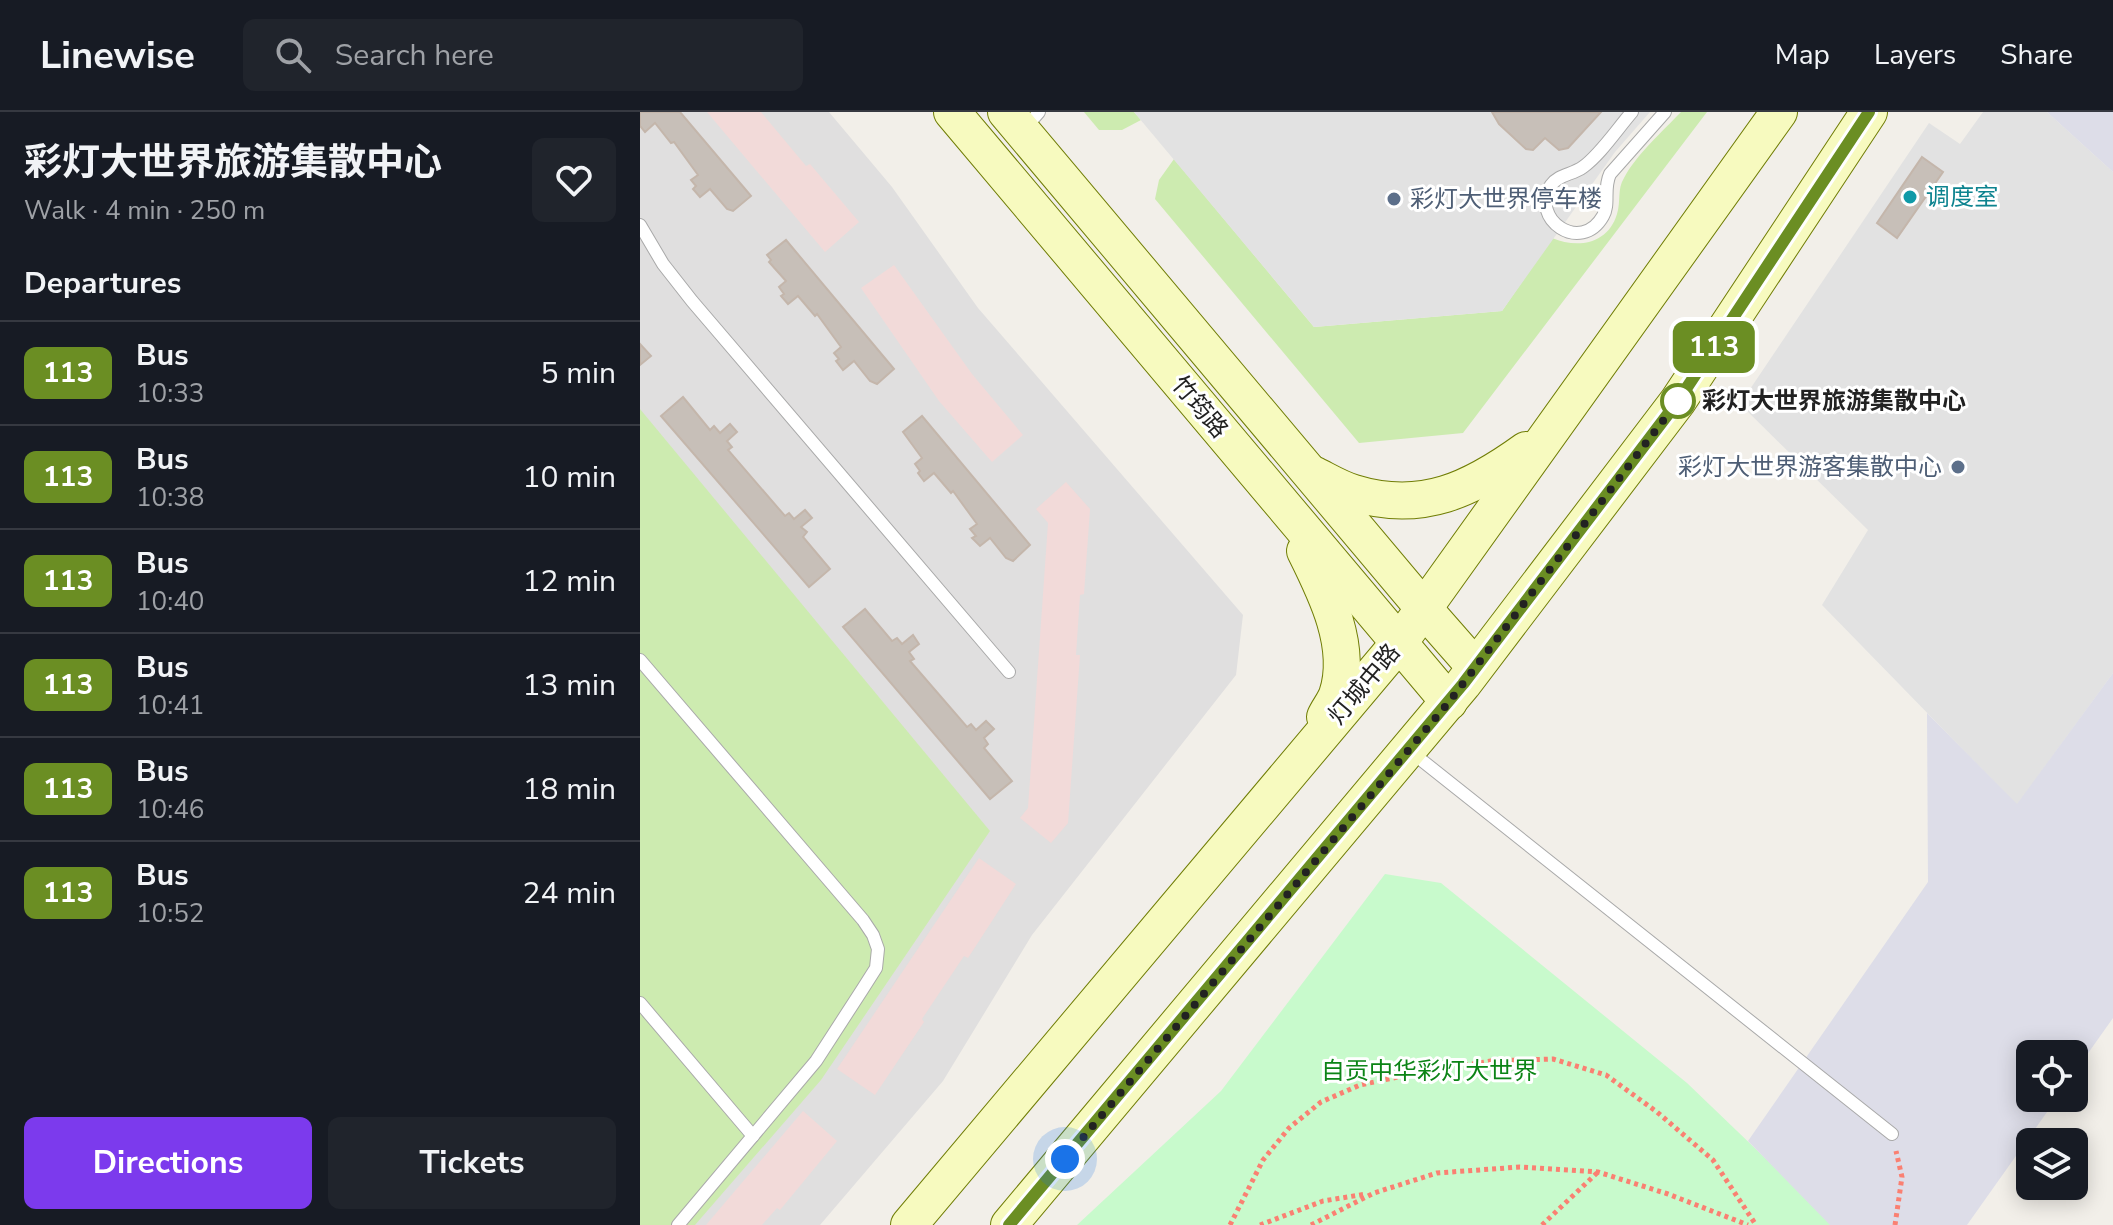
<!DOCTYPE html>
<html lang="en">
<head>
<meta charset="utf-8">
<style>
  :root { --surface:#171b24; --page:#20242c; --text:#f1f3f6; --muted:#9ea1a6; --line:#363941; --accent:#7c3aed }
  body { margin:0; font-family:"Nunito Sans","Noto Sans SC",sans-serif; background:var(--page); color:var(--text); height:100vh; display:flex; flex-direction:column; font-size:30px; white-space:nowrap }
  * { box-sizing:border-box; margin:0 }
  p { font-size:26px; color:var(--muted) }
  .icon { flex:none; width:44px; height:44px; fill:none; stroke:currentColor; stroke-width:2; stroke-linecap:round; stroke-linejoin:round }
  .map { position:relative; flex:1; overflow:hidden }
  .panel { display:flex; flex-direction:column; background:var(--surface); width:640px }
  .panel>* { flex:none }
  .badge { padding:0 16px; border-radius:12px; font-size:28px; line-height:52px }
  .buttons { position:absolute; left:1376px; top:928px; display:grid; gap:16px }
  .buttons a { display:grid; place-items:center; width:72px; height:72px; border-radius:12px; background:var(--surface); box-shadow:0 4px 20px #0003; font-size:40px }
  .you { position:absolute; width:40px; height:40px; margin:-20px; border:6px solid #fff; border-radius:50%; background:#1a73e8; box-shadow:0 0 0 12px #1a73e833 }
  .map>.badge { position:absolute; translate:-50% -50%; box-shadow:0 0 0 4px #fff }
  h2 { padding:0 24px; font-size:30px; line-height:72px }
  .round { display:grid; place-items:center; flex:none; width:84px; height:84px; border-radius:12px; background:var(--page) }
  .overview { display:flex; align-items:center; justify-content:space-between; height:136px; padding:0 24px }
  h1 { font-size:38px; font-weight:700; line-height:60px }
  .action { display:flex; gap:16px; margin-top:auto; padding:16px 24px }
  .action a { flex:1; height:92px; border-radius:12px; background:var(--accent); color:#fff; font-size:32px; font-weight:700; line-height:92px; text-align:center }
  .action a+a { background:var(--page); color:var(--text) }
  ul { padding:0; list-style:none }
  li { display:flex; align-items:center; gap:24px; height:104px; padding:0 24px; border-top:2px solid var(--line) }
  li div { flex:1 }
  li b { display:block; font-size:30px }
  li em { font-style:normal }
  li .badge { min-width:88px; font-weight:700; text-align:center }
  header { display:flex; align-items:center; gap:48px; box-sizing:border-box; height:112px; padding:0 40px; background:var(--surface); border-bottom:2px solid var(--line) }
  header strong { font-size:38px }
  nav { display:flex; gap:44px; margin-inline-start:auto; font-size:28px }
  .search { width:560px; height:72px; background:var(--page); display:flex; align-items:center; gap:20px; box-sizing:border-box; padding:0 28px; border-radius:12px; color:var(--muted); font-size:30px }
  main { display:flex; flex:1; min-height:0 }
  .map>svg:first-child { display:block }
</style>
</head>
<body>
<header>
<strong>Linewise</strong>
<div class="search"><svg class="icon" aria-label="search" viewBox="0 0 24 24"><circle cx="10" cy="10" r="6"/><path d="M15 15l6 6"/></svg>Search here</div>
<nav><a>Map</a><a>Layers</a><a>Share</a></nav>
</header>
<main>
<section class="panel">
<div class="overview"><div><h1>彩灯大世界旅游集散中心</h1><p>Walk · 4 min · 250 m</p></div><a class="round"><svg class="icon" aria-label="heart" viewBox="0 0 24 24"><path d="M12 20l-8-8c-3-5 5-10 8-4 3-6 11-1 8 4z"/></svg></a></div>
<h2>Departures</h2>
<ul>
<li><span class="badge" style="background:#6b8e23;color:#fff">113</span><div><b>Bus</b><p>10:33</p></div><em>5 min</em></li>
<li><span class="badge" style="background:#6b8e23;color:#fff">113</span><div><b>Bus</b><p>10:38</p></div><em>10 min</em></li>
<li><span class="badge" style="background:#6b8e23;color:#fff">113</span><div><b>Bus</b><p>10:40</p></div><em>12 min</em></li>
<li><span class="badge" style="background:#6b8e23;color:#fff">113</span><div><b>Bus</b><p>10:41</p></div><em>13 min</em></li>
<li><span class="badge" style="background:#6b8e23;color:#fff">113</span><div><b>Bus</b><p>10:46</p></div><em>18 min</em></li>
<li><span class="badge" style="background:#6b8e23;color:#fff">113</span><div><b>Bus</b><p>10:52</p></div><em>24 min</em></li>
</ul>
<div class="action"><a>Directions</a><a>Tickets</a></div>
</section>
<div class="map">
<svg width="1473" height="1113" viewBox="0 0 1473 1113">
  <rect width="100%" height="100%" fill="#f2efe9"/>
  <path fill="#e0dfdf" d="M 0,0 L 189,0 L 252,75 L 338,196 L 603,503 L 596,563 L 392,823 L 303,969 L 180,1113 L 0,1113 Z"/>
  <g fill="#f2dad9">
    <path d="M 67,0 L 121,0 L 166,54 L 170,52 L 219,110 L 185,140 Z"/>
    <path d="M 254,153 L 332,262 L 383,323 L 352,350 L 299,289 L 221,176 Z"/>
    <path d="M 426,370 L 450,397 L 444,482 L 440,483 L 436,543 L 440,543 L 428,711 L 411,731 L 380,706 L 388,696 L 408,411 L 396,397 Z"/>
    <path d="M 339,746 L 376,772 L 328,846 L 324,844 L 282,907 L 284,910 L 235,983 L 197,957 Z"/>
    <path d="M 163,999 L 197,1029 L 140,1098 L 137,1096 L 122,1113 L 66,1113 Z"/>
  </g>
  <g fill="#cdebb0">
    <path d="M 444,0 L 494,0 L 501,8 L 482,18 L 459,18 Z"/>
    <path d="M 1041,0 L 1067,0 L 823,321 L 719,331 L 515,87 L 519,68 L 534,47 L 674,215 L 862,199 L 912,126 C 938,137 968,132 977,102 C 981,90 977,77 984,66 C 996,43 1023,19 1041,0 Z"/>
    <path d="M 0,297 L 350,719 L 181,968 L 55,1113 L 0,1113 Z"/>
  </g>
  <path fill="#c8facc" d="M 745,762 L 801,771 L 1047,971 L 1195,1113 L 437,1113 L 581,979 Z"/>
  <g fill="#e2e2e2">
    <path d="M 494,0 L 1010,0 L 975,40 L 862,199 L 674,215 Z"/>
    <path d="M 1343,0 L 1407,0 L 1473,60 L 1473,561 L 1377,693 L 1182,493 L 1228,418 L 1100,292 L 1289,11 L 1320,32 Z"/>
  </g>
  <g fill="#dddde8">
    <path d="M 1407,0 L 1473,0 L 1473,60 Z"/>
    <path d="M 1473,561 L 1473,906 L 1434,961 L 1434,942 L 1390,942 L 1390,986 L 1417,986 L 1327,1113 L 1190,1113 L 1108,1029 L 1288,770 L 1287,601 L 1377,692 Z"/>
  </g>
  <g fill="#c7bfb8" stroke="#c4b6ab" stroke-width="2">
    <path d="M 0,0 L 40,0 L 111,84 L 93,99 L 87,97 L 70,77 L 60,85 L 53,77 L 56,74 L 51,68 L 58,63 L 34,30 L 31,31 L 15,11 L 5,20 L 0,14 Z"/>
    <path d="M 852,0 L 961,0 L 928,36 L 919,38 L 905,26 L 893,38 L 886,37 L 859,12 Z"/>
    <path d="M 1282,45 L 1303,60 L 1257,126 L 1237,111 Z"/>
    <path d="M 146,128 L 254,257 L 237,272 L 230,269 L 214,249 L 203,258 L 196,249 L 199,247 L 194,241 L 201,235 L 177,202 L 175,204 L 158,184 L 148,192 L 141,184 L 144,182 L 139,175 L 146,169 L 129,150 L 131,148 L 127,143 Z"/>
    <path d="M 0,232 L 11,244 L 0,253 Z"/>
    <path d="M 43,285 L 70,318 L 74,314 L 80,321 L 90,312 L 97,320 L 87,329 L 92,335 L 88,338 L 145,404 L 149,401 L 154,407 L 165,398 L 172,406 L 161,415 L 167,420 L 163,425 L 190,457 L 169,475 L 21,304 Z"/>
    <path d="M 282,304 L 390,433 L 373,449 L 366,446 L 350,426 L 340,434 L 332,426 L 336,424 L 330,417 L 337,412 L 313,379 L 311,381 L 294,361 L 284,369 L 278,361 L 280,359 L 275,352 L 282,346 L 263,320 Z"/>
    <path d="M 225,497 L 252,529 L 257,526 L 262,532 L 273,523 L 279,532 L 269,540 L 274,547 L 270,549 L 327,615 L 331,612 L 336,618 L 346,609 L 354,617 L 344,626 L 348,632 L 344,636 L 372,669 L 350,687 L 203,515 Z"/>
  </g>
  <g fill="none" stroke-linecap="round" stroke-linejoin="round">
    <defs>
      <g id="service">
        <path d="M 992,0 C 978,16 960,43 943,55 C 932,63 919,62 911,73 C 889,107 941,143 963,104 C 970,92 963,77 970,62 L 1025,0"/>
        <path d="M 384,17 L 399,0"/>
        <path d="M 0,113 L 23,152 L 52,189 L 369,560"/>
        <path d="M 0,548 L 223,808 L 233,823 L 238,837 L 236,856 L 222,878 L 176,949 L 38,1113"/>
        <path d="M 770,639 L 1252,1022"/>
        <path d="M 0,891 L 113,1024"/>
      </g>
      <g id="secondary">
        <path d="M 312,0 L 809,590"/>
        <path d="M 366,0 L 785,498 L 835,555"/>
        <path d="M 675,363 C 687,369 700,377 714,381 C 782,402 832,377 886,338"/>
        <path d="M 665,439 C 686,481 713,535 697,583 C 694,591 688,598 685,605"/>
        <path d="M 269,1113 L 759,531 L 1139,0"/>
        <path d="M 369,1113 L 823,572 L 1038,289 L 1229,0"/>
      </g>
    </defs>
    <use href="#service" stroke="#a9a9a9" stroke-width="14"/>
    <use href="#secondary" stroke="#707d05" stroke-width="38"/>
    <g stroke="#fa8072" stroke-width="5" stroke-dasharray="4 4" stroke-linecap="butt">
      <path d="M 590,1113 L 623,1048 L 649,1016 L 681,990 L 720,973 L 777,961 L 851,949 L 913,947 L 966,963 L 1017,1000 L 1073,1048 L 1116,1113"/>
      <path d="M 620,1113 L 683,1089 L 726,1082"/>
      <path d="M 671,1113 L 734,1081 L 797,1061 L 880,1055 L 958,1060 L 1028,1082 L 1108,1113"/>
      <path d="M 902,1113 L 958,1060"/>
      <path d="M 1255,1113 L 1262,1065 L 1256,1039"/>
    </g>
    <use href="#service" stroke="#fff" stroke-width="12"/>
    <use href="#secondary" stroke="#f7fabf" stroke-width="36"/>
  </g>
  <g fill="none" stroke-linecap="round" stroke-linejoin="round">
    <defs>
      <path id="line" d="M 369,1113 L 823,572 L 1038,289 L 1229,0"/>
    </defs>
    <use href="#line" stroke="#fff" stroke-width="18"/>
    <use href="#line" stroke="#6b8e23" stroke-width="12"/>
    <path stroke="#222" stroke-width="8" stroke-dasharray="0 14.4" d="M 425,1047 L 809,590 L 1038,289"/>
  </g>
  <circle fill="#0f9aa8" stroke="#fff" stroke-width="3" cx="1270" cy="85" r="8"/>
  <g fill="#5c6f8a" stroke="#fff" stroke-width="3">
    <circle cx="754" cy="87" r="8"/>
    <circle cx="1318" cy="355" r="8"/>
  </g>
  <circle fill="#fff" stroke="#6b8e23" stroke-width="4" cx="1038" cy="289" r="16"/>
  <g text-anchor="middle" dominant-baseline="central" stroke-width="6" stroke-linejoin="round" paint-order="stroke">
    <g font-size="24" fill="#0d838f" stroke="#fff" text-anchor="start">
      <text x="1286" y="85">调度室</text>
    </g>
    <g font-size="24" fill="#4e5e75" stroke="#fff" text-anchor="start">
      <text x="770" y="87">彩灯大世界停车楼</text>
      <text x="1302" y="355" text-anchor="end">彩灯大世界游客集散中心</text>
    </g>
    <g font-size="24" font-weight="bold" fill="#222" stroke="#fff" text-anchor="start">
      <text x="1062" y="289">彩灯大世界旅游集散中心</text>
    </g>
    <g font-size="24" fill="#222" stroke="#fff">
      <text transform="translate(560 295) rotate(50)">竹筠路</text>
      <text transform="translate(724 572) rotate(-50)">灯城中路</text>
    </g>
    <g font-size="24" fill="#0c8416" stroke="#fff">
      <text x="789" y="959">自贡中华彩灯大世界</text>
    </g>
  </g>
</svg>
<div class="buttons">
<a><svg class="icon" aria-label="locate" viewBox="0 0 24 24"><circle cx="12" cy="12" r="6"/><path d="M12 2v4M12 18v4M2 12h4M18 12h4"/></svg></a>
<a><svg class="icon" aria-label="layers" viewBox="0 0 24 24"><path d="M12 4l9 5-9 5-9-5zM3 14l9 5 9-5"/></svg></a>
</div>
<div class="you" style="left:425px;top:1047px"></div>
<b class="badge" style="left:1074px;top:235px;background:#6b8e23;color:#fff">113</b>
</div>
</main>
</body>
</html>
